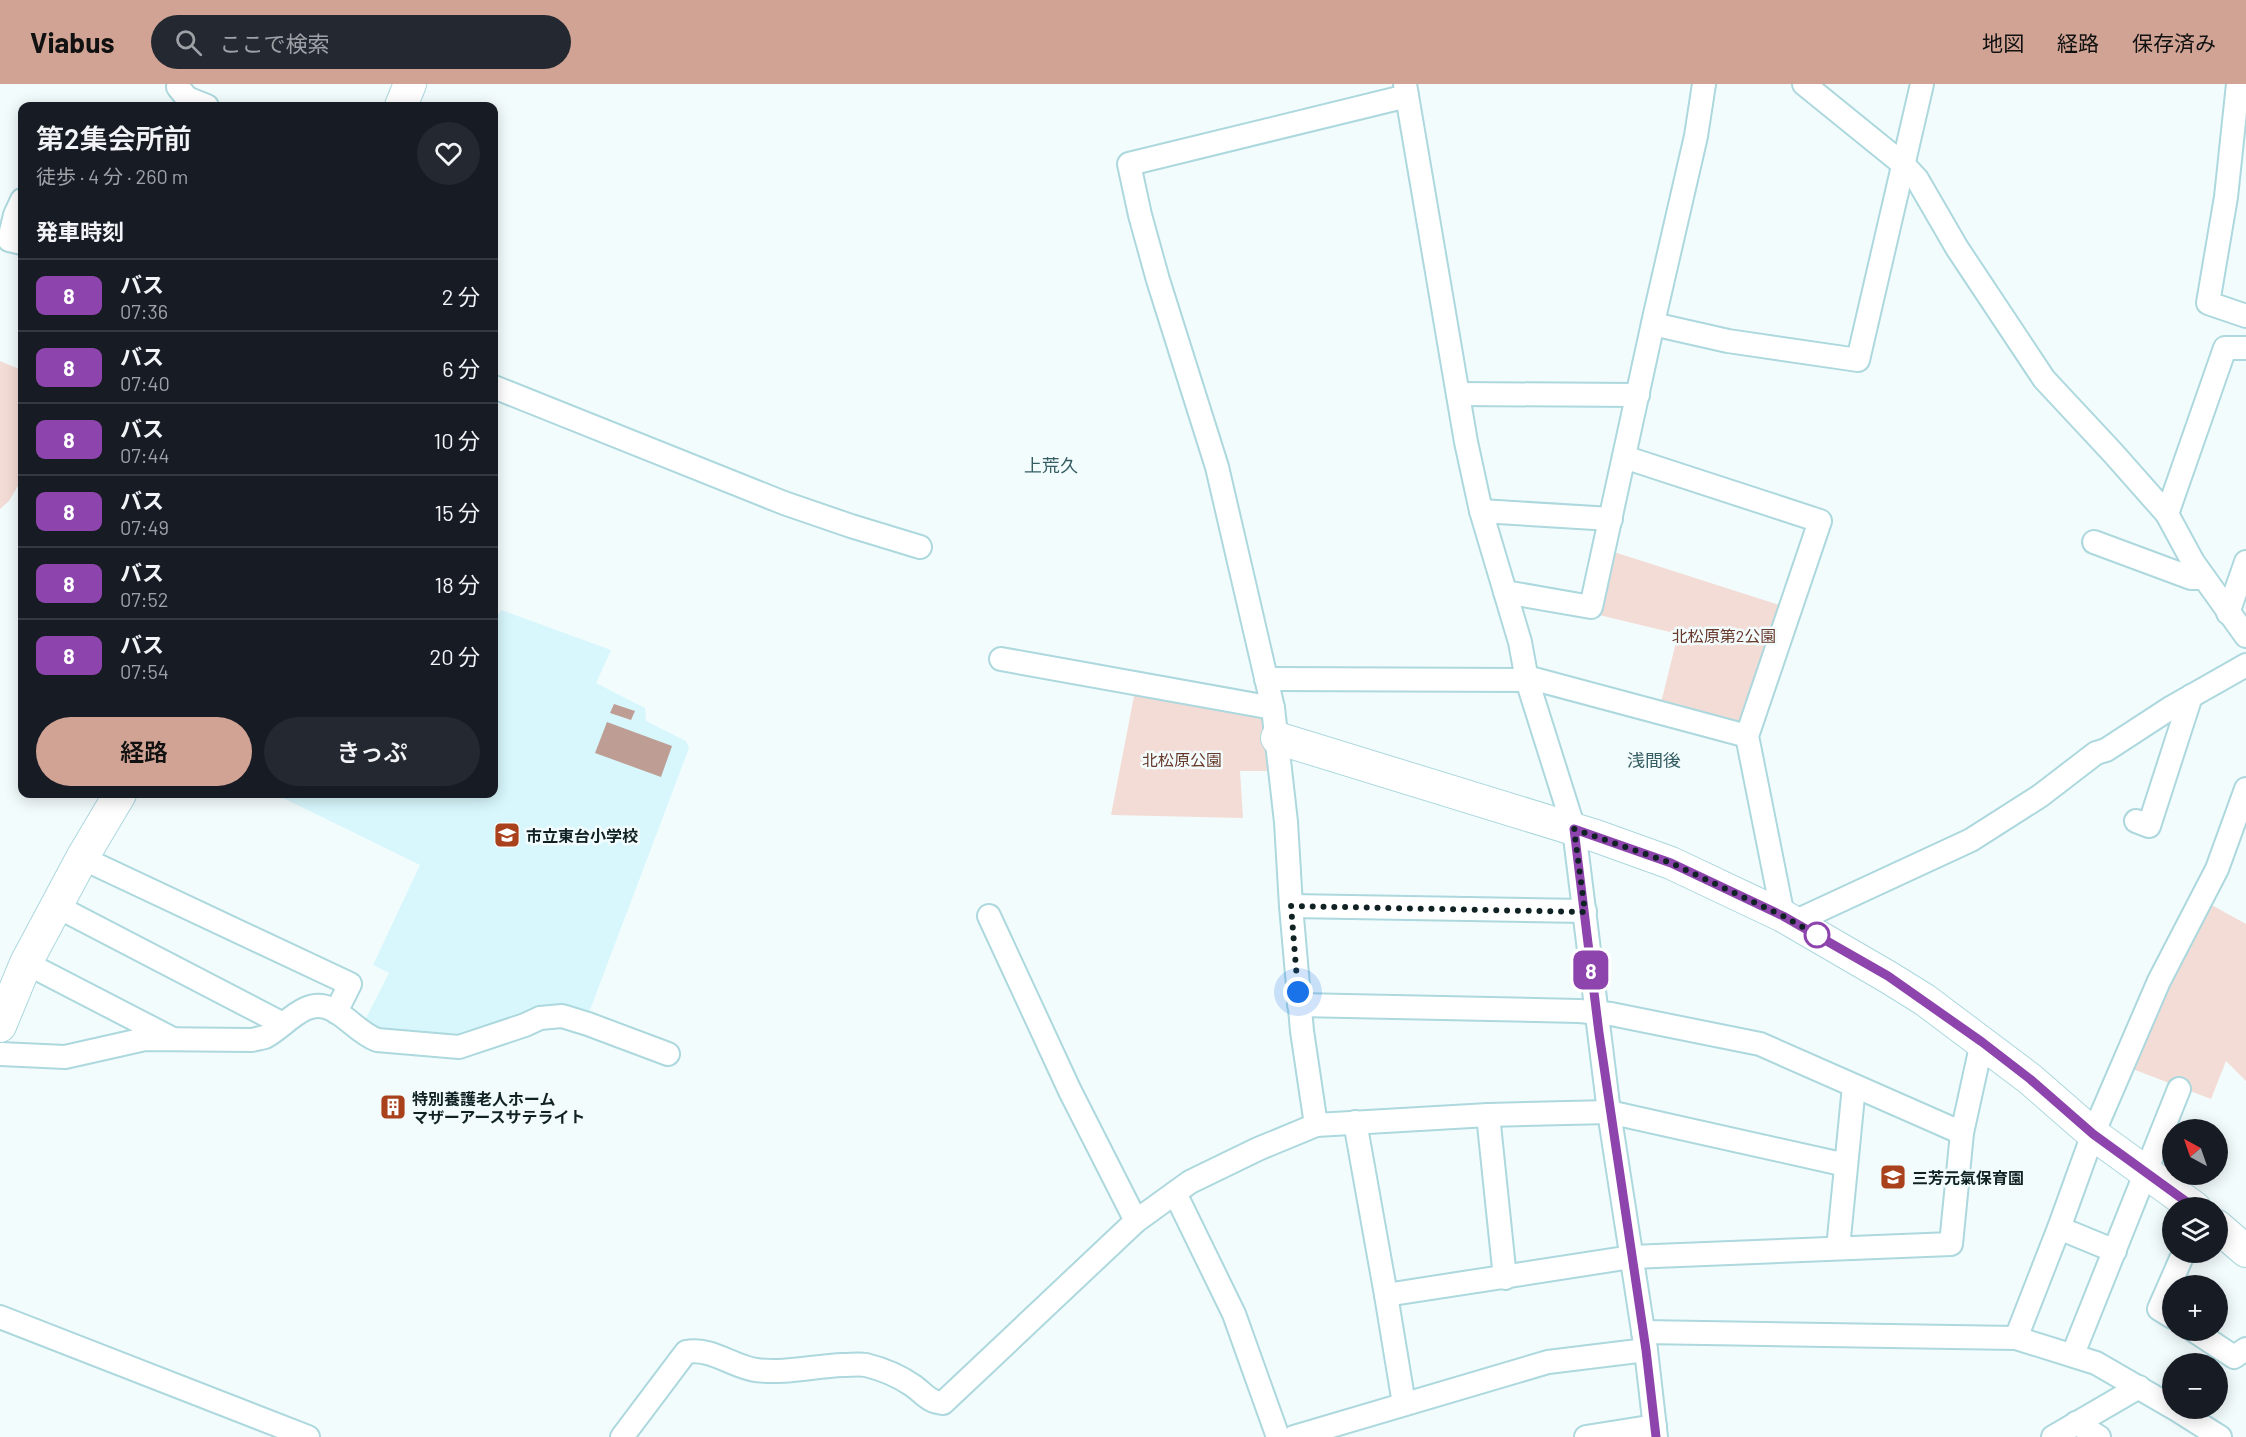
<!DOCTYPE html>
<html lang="ja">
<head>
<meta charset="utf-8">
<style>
  :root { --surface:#171b24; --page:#242831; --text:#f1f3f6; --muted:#9ea1a6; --line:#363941; --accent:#d0a394 }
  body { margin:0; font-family:Barlow,"Noto Sans JP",sans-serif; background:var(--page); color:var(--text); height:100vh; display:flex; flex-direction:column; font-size:22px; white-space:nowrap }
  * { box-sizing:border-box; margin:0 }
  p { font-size:20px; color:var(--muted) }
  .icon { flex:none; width:33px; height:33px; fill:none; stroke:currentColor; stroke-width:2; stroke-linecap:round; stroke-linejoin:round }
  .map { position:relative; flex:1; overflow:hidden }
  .panel { position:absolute; left:18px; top:18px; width:480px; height:696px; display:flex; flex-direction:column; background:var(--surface); border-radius:12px; box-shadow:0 3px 15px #0003 }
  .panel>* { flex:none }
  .badge { padding:0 12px; border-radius:9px; font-size:21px; line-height:39px }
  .needle { width:39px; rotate:320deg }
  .fabs { position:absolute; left:2162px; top:1035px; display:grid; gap:12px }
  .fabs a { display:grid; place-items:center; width:66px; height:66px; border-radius:50%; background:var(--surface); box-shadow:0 3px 15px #0003; font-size:30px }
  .you { position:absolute; width:30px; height:30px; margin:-15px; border:4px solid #fff; border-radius:50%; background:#1a73e8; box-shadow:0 0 0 9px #1a73e833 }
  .map>.badge { position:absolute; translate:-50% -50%; box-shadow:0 0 0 3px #fff }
  h2 { padding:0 18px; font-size:22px; line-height:54px }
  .round { display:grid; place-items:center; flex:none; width:63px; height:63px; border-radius:32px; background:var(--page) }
  .head { display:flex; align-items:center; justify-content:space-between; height:102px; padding:0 18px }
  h1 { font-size:28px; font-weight:600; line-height:45px }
  .cta { display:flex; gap:12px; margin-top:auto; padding:12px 18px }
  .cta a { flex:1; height:69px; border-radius:36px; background:var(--accent); color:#111; font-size:24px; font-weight:600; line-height:69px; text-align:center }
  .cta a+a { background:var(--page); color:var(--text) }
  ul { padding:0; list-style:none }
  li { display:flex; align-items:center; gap:18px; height:72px; padding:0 18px; border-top:2px solid var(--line) }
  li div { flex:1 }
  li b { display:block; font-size:22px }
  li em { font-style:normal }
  li .badge { min-width:66px; font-weight:700; text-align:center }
  header { display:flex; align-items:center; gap:36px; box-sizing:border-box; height:84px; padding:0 30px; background:var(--accent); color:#111 }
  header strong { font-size:28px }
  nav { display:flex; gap:33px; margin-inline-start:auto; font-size:21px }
  .search { width:420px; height:54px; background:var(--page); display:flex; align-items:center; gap:15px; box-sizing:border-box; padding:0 21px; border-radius:33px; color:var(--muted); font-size:22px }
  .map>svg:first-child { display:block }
</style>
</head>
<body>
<header>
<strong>Viabus</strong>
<div class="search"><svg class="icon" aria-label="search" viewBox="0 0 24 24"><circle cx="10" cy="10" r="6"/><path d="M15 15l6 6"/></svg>ここで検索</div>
<nav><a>地図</a><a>経路</a><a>保存済み</a></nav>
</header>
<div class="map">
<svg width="2246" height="1353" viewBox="0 0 2246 1353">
  <rect width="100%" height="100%" fill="#f3fcfd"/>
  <path fill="#d7f7fc" d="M 501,526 L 611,566 L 596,599 L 645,624 L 646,637 L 686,657 L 689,664 L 590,926 L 583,930 L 457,957 L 376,949 L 362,942 L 389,889 L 373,881 L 420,781 L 275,710 L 494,710 L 494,539 Z"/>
  <g fill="#f3dcd5">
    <path d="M 0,277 L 19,285 L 22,395 L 9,417 L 0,425 Z"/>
    <path d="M 1614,468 L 1782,522 L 1743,635 L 1737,639 L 1661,619 L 1678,550 L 1599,531 Z"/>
    <path d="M 1135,607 L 1260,629 L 1268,639 L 1275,687 L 1240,687 L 1243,734 L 1111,731 Z"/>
    <path d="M 2208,819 L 2246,840 L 2246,997 L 2226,977 L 2211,1015 L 2130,984 Z"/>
  </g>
  <g fill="#be9e94">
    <path d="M 614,620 L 635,627 L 631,636 L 610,629 Z"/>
    <path d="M 607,638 L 672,662 L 661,693 L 595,669 Z"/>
  </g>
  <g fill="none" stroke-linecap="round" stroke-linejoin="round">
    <defs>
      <g id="street">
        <path d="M 179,0 L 178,3 L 187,14 L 207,22"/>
        <path d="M 1405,0 L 1466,358 L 1481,427 L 1520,558 L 1527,596 L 1574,745 L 1609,1028 L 1646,1266 L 1656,1353"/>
        <path d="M 1804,0 L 1904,81 L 1917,95 L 1957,164 L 2044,295 L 2113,369 L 2167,430 L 2193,478 L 2246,552"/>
        <path d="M 2238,0 L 2226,113 L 2208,219 L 2246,232"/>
        <path d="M 22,116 L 15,131 L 9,156 L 22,159"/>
        <path d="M 1653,240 L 1728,257 L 1858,276 L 1922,0"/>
        <path d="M 494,303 L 784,419 L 851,442 L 920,463"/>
        <path d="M 1458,310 L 1638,311"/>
        <path d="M 1624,373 L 1820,437 L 1747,652 L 1783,832"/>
        <path d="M 1481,427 L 1611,435"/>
        <path d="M 2167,430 L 2225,264 L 2246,264"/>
        <path d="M 2094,458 L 2191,494 L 2204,494"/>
        <path d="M 1505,508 L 1591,523 L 1655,230 L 1696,52 L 1704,0"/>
        <path d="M 2228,529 L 2246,478"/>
        <path d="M 1001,575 L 1273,624"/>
        <path d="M 1527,593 L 1747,652"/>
        <path d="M 1266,595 L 1527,596"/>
        <path d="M 2136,737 L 2149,742 L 2191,612"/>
        <path d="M 82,774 L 350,900 L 336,928"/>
        <path d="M 56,822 L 283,940"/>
        <path d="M 1291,822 L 1585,827"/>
        <path d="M 989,832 L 1070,1007 L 1136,1137"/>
        <path d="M 1794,838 L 1971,756 L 2040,712 L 2096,669 L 2106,666 L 2172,623 L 2246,581"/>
        <path d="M 26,879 L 171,954"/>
        <path d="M 1299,921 L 1579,927 L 1611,930 L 1760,960 L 1962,1049"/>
        <path d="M 0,970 L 65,973 L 145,955 L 252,956 C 256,955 261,954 265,953 C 285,943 305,912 331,925 C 348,933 359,949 377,956 L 459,963 L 525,941 L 540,934 L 562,932 L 588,940 L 668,970"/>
        <path d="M 1488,1031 L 1505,1194"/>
        <path d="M 1355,1038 L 1386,1211 L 1404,1320"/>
        <path d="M 1316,1041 L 1302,947 L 1291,822 L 1286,738 L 1273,624 L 1217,383 L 1158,196 L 1140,131 L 1129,80 L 1407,12"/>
        <path d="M 1175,1109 L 1234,1230 L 1278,1353"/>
        <path d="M 2059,1144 L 2115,1167"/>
        <path d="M 1838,1164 L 1854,1002"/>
        <path d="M 1386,1211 L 1631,1173 L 1951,1160 L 1962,1049 L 1982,958"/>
        <path d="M 0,1233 L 308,1353"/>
        <path d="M 2172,1233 L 2159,1225 L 2184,1168"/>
        <path d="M 2193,1246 L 2234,1273 L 2246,1265"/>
        <path d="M 1643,1248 L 2016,1254 L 2096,1279 L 2172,1323"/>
        <path d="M 2016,1254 L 2059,1144 L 2093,1050 L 2159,897 L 2217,785 L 2246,705"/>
        <path d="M 2073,1270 L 2179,1005"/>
        <path d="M 2174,1324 L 2220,1353"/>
        <path d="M 2076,1339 L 2099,1353"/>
        <path d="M 622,1353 L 686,1268 C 711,1263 733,1283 756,1286 C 785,1290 814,1282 843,1281 C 851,1281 859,1280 866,1281 C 882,1285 899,1292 912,1301 C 924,1309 928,1318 943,1319 L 1136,1137 L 1190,1098 L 1258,1065 L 1316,1041 L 1488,1031 L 1609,1028 L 1846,1081"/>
        <path d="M 1294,1353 L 1548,1278 L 1646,1266"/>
        <path d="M 1586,1353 L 1655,1342"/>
        <path d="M 2053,1353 L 2139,1303"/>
      </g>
      <g id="secondary">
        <path d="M 401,22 L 410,0"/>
        <path d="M 1277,654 L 1596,752 L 1671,779 L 1783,832 L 1888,893 L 1925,916 L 2030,995 L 2093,1050 L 2195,1124"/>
        <path d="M 0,942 L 26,879 L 82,774 L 120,710"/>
        <path d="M 2217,1142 L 2246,1167"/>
      </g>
    </defs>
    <use href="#street" stroke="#acd8de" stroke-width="26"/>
    <use href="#secondary" stroke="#acd8de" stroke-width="34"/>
    <use href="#street" stroke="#fff" stroke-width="22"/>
    <use href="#secondary" stroke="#fff" stroke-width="32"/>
  </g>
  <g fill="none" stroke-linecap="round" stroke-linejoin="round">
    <defs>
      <path id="line" d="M 1656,1353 L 1646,1266 L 1599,949 L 1574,745 L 1671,779 L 1783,832 L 1888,892 L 1982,958 L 2030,995 L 2093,1050 L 2195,1124"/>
    </defs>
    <use href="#line" stroke="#fff" stroke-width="14"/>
    <use href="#line" stroke="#8e44ad" stroke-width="9"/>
    <path stroke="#112224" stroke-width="6" stroke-dasharray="0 10.8" d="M 1298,908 L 1291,822 L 1585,828 L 1574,745 L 1671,779 L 1783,832 L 1817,851"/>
  </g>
  <defs>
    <symbol id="school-square" viewBox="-11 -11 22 22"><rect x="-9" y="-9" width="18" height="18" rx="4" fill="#a8411c" stroke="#f3fcfd"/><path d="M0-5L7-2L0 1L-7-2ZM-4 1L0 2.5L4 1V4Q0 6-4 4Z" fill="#fff"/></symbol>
    <symbol id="building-square" viewBox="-11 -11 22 22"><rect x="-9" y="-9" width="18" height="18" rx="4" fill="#a8411c" stroke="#f3fcfd"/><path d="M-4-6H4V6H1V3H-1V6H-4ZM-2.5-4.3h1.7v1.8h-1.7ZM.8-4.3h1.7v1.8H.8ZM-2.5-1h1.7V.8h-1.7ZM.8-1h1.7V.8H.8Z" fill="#fff"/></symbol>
  </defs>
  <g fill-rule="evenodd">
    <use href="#school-square" x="492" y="736" width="30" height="30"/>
    <use href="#building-square" x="378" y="1008" width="30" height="30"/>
    <use href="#school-square" x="1878" y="1078" width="30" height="30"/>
  </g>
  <circle fill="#fff" stroke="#8e44ad" stroke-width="3" cx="1817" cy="851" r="12"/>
  <g text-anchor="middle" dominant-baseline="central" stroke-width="5" stroke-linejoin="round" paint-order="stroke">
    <g font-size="16" fill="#67392a" stroke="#f3fcfd">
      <text x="1724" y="551">北松原第2公園</text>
      <text x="1182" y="675">北松原公園</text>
    </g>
    <g font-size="16" font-weight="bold" fill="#112224" stroke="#f3fcfd" text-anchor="start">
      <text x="526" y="751">市立東台小学校</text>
      <text x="412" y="1014">特別養護老人ホーム<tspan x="412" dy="18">マザーアースサテライト</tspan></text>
      <text x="1912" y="1093">三芳元氣保育園</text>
    </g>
    <g font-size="18" fill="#355d63" stroke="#f3fcfd">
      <text x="1051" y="381">上荒久</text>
      <text x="1654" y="676">浅間後</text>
    </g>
  </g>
</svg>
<div class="fabs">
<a><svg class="needle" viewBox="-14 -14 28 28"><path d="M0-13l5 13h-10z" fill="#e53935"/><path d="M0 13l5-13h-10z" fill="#9ea1a6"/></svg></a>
<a><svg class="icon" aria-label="layers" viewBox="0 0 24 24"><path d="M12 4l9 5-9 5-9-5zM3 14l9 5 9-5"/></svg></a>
<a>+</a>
<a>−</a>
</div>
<div class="you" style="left:1298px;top:908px"></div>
<b class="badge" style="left:1591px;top:886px;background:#8e44ad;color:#fff">8</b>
<section class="panel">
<div class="head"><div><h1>第2集会所前</h1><p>徒歩 · 4 分 · 260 m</p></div><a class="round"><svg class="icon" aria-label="heart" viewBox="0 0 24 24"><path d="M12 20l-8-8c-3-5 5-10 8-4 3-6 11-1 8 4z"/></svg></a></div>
<h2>発車時刻</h2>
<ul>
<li><span class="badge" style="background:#8e44ad;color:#fff">8</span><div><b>バス</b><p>07:36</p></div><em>2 分</em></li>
<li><span class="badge" style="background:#8e44ad;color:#fff">8</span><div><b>バス</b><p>07:40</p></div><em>6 分</em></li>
<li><span class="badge" style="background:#8e44ad;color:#fff">8</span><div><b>バス</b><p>07:44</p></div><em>10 分</em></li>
<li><span class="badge" style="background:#8e44ad;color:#fff">8</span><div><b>バス</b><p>07:49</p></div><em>15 分</em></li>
<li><span class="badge" style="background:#8e44ad;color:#fff">8</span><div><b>バス</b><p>07:52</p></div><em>18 分</em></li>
<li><span class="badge" style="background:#8e44ad;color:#fff">8</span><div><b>バス</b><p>07:54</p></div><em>20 分</em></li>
</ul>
<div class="cta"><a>経路</a><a>きっぷ</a></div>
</section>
</div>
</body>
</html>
